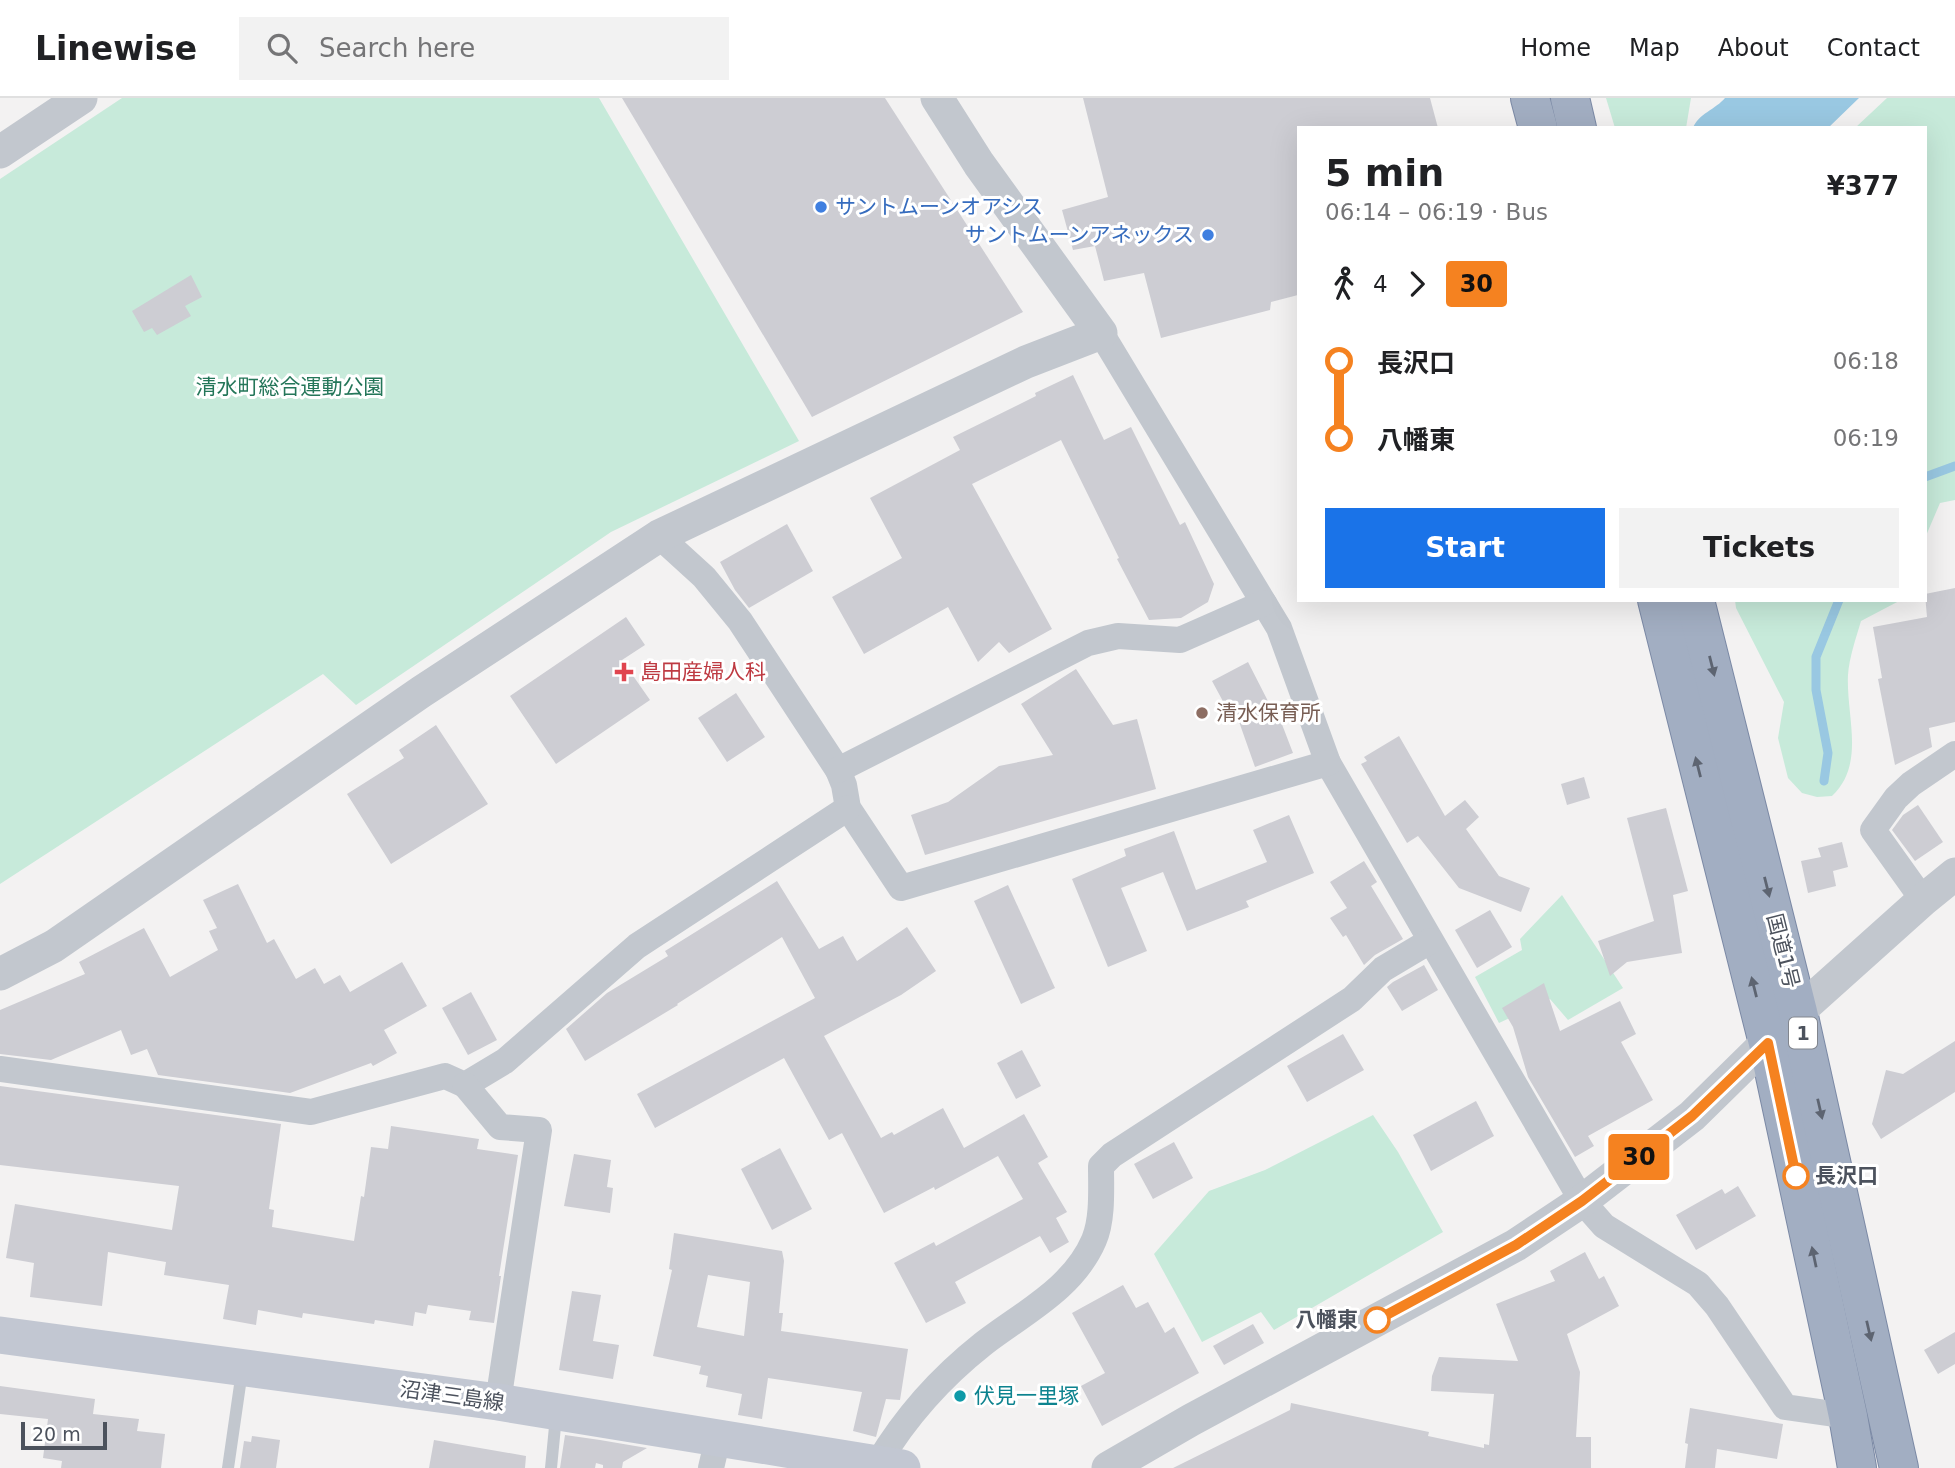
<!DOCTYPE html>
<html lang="en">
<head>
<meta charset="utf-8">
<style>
  :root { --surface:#fff; --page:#f2f2f2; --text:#202124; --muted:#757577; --line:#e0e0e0; --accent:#1a73e8 }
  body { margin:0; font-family:"DejaVu Sans","Noto Sans JP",sans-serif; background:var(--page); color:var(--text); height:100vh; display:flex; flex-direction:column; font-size:26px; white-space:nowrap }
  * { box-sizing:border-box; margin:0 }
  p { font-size:23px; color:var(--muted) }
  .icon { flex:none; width:38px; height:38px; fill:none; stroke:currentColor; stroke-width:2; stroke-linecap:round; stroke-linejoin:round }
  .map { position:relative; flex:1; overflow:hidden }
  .panel { position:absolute; left:1297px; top:28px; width:630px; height:476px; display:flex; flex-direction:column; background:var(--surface); border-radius:0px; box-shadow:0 7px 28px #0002 }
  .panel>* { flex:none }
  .badge { padding:0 14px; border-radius:5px; font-size:24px; line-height:46px }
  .scale { position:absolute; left:21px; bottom:18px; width:86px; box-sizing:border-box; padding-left:7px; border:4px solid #4c525d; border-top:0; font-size:19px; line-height:24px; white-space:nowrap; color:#4c525d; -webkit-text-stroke:5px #fff; paint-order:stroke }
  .map>.badge { position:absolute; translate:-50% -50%; box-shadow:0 0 0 4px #fff }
  .legs { display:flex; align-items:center; gap:10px; height:77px; padding:0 28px; font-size:23px }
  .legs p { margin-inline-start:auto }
  .summary { display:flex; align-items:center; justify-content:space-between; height:119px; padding:0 28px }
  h1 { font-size:38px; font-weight:700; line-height:52px }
  .action { display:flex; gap:14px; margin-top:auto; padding:14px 28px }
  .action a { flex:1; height:80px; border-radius:0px; background:var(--accent); color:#fff; font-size:28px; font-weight:700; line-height:80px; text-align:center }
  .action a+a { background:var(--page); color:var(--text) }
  ul { padding:0 28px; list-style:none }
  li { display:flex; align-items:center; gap:24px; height:77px; font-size:26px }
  li i { display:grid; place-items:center; width:10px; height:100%; margin:0 9px; background:currentColor }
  li i::after { content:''; width:18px; height:18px; margin:-9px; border:5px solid; border-radius:50%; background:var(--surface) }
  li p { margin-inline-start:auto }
  li:first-child i { background:linear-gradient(#0000 50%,currentColor 0) }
  li:last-child i { background:linear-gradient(currentColor 50%,#0000 0) }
  header { display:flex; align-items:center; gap:42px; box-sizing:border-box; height:98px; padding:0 35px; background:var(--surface); border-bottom:2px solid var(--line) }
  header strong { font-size:33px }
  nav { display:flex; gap:38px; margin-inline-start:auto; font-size:24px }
  .search { width:490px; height:63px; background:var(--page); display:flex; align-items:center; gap:18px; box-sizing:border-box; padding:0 24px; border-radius:0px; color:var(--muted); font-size:26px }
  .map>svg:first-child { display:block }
</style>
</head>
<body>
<header>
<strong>Linewise</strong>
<div class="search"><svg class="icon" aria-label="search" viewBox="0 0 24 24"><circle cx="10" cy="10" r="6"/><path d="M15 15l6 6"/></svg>Search here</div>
<nav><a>Home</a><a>Map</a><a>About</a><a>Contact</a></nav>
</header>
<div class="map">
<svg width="1955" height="1370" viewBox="0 0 1955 1370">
  <rect width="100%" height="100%" fill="#f3f2f2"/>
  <g fill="#c7eada">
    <path d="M 122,0 L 599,0 L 799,343 L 611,434 L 356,607 L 323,576 L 0,786 L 0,81 Z"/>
    <path d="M 1606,0 L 1691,0 L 1686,30 L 1615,30 Z"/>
    <path d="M 1887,0 L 1955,0 L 1955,402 L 1940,405 L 1925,440 L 1925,30 L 1855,30 Z"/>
    <path d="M 1735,502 L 1901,502 L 1861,523 C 1856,540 1849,560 1848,577 C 1846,618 1866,666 1832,698 L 1817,699 L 1802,695 L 1788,680 L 1778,640 L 1784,604 L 1736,510 Z"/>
    <path d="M 1562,797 L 1623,890 L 1568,922 L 1550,901 L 1499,925 L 1475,879 L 1522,852 L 1520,841 Z"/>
    <path d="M 1373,1017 L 1398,1054 L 1443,1134 L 1274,1232 L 1261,1214 L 1202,1244 L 1154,1156 L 1209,1093 L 1265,1072 Z"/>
  </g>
  <path fill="#99c8e2" d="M 1725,0 L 1859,0 L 1828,30 L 1693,30 C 1698,16 1716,11 1725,0 Z"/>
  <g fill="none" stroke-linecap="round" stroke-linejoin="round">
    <g stroke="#99c8e2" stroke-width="9">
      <path d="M 1925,379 L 1955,368"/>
      <path d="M 1824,683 L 1828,655 L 1816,592 L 1816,559 L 1839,502"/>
    </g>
  </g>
  <g fill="#cdcdd3" fill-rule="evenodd">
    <path d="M 622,0 L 885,0 L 1023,214 L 812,319 Z"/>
    <path d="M 1083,0 L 1430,0 L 1438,30 L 1298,30 L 1298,197 L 1271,204 L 1270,212 L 1161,240 L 1144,175 L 1104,183 L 1095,148 L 1073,152 L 1062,112 L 1108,99 Z"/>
    <path d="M 191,177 L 202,199 L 185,208 L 191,218 L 157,237 L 152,230 L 144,234 L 132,213 Z"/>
    <path d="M 1073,277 L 1104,342 L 1131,329 L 1180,427 L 1185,424 L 1214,486 L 1208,504 L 1181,520 L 1149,522 L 1117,461 L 1119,460 L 1061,342 L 972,386 L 1052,531 L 1009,555 L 999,544 L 978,564 L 948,509 L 864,556 L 832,499 L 902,460 L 870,400 L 960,352 L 953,339 L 1036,298 L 1035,295 Z"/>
    <path d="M 787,426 L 813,473 L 749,510 L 735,492 L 720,464 Z"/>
    <path d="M 1955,490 L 1955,624 L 1929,630 L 1932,649 L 1895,667 L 1878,581 L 1882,580 L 1873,529 L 1927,519 L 1925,496 Z"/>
    <path d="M 626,519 L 645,547 L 622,562 L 650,602 L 556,666 L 510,598 Z"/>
    <path d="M 1248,564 L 1275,617 L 1278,616 L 1293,655 L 1255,669 L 1237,618 L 1232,620 L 1212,583 Z"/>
    <path d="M 1076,571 L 1113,627 L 1137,621 L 1156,691 L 925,757 L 911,717 L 948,704 L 999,668 L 1053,657 L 1021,606 Z"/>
    <path d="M 736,595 L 765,639 L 727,664 L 698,620 Z"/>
    <path d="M 436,627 L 488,706 L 391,766 L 347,696 L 404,660 L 399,652 Z"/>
    <path d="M 1399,638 L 1445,718 L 1465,702 L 1479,719 L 1466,731 L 1499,778 L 1530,790 L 1521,814 L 1459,790 L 1418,738 L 1407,745 L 1361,666 L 1367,663 L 1364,659 Z"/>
    <path d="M 1584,679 L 1590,700 L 1567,707 L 1561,686 Z"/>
    <path d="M 1918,707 L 1943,744 L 1915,763 L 1892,732 L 1903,717 Z"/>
    <path d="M 1666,710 L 1688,793 L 1673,797 L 1682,855 L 1627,864 L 1610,878 L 1598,843 L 1654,823 L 1627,720 Z"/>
    <path d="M 1289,717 L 1314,775 L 1246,803 L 1249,809 L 1187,833 L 1163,774 L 1121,790 L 1147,853 L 1108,869 L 1072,781 L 1126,758 L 1124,751 L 1174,733 L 1196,792 L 1267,764 L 1253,732 Z"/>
    <path d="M 1842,744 L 1848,769 L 1833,773 L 1836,788 L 1808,795 L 1801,763 L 1821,759 L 1818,750 Z"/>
    <path d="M 1364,763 L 1377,784 L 1371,788 L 1403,841 L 1375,857 L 1364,867 L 1346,837 L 1343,839 L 1330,820 L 1347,810 L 1330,784 Z"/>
    <path d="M 777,783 L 819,851 L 843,838 L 857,863 L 907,829 L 936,873 L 901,897 L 824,938 L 881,1040 L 892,1034 L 894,1037 L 943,1010 L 964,1050 L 1024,1016 L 1048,1059 L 1038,1065 L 1067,1114 L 1056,1120 L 1069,1144 L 1050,1155 L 1040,1138 L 955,1184 L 966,1205 L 926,1225 L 894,1165 L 934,1144 L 936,1148 L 1023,1101 L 998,1058 L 935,1092 L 934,1089 L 884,1115 L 842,1035 L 829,1042 L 784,960 L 655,1030 L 637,996 L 815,900 L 782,839 L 677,906 L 678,907 L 585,963 L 566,931 L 607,895 L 668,858 L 665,853 Z"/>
    <path d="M 238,786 L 267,845 L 274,841 L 296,881 L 315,870 L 324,886 L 340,877 L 350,894 L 402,864 L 427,908 L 384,932 L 397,955 L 373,968 L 371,965 L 290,995 L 158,977 L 147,951 L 131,957 L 121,932 L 51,962 L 0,956 L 0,912 L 85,876 L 79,864 L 144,830 L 170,879 L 218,852 L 209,833 L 217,830 L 203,802 Z"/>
    <path d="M 1008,787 L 1055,890 L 1021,906 L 974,803 Z"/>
    <path d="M 1490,812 L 1512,849 L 1477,870 L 1455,832 Z"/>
    <path d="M 1424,867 L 1438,892 L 1402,913 L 1387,889 L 1393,884 Z"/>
    <path d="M 1544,885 L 1560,933 L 1620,903 L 1636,936 L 1621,944 L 1653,1002 L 1588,1038 L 1594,1048 L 1575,1059 L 1528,979 L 1513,929 L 1502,910 Z"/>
    <path d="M 471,894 L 497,942 L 468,957 L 442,910 Z"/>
    <path d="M 1343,936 L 1364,972 L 1307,1004 L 1287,968 Z"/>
    <path d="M 1955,943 L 1955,994 L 1881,1041 L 1872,1026 L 1886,972 L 1903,976 Z"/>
    <path d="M 1022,952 L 1041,988 L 1016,1001 L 997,965 Z"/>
    <path d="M 0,988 L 281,1026 L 269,1111 L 274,1112 L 272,1129 L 354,1143 L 361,1098 L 364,1099 L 371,1049 L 388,1051 L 391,1028 L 479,1041 L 477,1051 L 518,1057 L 499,1178 L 501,1178 L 494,1225 L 469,1222 L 471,1213 L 428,1207 L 426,1216 L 415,1214 L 413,1228 L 375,1222 L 374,1226 L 303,1215 L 302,1220 L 258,1212 L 256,1227 L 223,1221 L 229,1187 L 164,1177 L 166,1164 L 108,1154 L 102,1208 L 30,1199 L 34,1165 L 6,1160 L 15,1106 L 172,1132 L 179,1088 L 0,1067 Z"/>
    <path d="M 1476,1003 L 1494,1038 L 1431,1073 L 1413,1037 Z"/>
    <path d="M 1174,1044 L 1193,1080 L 1153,1101 L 1134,1066 Z"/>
    <path d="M 780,1050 L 812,1111 L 772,1132 L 741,1071 Z"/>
    <path d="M 574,1056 L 611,1062 L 607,1089 L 613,1090 L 610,1115 L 564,1108 Z"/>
    <path d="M 1738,1088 L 1756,1118 L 1696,1152 L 1676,1117 L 1722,1091 L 1725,1096 Z"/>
    <path d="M 674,1135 L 782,1153 L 784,1163 L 779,1215 L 783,1215 L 781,1233 L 908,1251 L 900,1302 L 886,1301 L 876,1339 L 853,1333 L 862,1294 L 768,1280 L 762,1321 L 738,1317 L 742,1296 L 706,1289 L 708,1278 L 699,1276 L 701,1268 L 653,1258 L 672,1172 L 669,1171 ZM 708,1177 L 750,1184 L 744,1238 L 697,1229 Z"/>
    <path d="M 1585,1154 L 1599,1181 L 1604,1178 L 1619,1208 L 1567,1236 L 1580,1274 L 1576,1339 L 1591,1339 L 1591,1370 L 1173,1370 L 1290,1312 L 1291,1305 L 1429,1334 L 1428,1338 L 1484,1350 L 1484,1346 L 1489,1347 L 1494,1296 L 1431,1293 L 1432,1278 L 1439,1259 L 1518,1263 L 1496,1206 L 1555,1183 L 1550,1173 Z"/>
    <path d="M 1123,1187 L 1136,1210 L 1148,1204 L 1165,1235 L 1174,1229 L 1199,1275 L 1102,1328 L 1081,1288 L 1105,1275 L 1072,1215 Z"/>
    <path d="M 572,1193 L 601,1197 L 593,1243 L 619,1247 L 613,1281 L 559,1272 Z"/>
    <path d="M 1253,1226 L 1264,1245 L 1224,1267 L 1213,1248 Z"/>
    <path d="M 1955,1234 L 1955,1266 L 1938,1276 L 1924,1252 Z"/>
    <path d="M 0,1288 L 95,1301 L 93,1316 L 139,1321 L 137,1333 L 165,1336 L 161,1370 L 61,1370 L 62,1363 L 43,1360 L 48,1321 L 0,1316 Z"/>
    <path d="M 1690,1310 L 1783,1326 L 1777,1361 L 1717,1351 L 1715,1370 L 1685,1370 L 1688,1346 L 1685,1345 Z"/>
    <path d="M 565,1337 L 600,1342 L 647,1350 L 623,1364 L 622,1370 L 603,1370 L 603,1367 L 596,1365 L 595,1370 L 560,1370 Z"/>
    <path d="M 252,1338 L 280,1342 L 276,1370 L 240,1370 L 244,1343 L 251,1344 Z"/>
    <path d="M 434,1342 L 526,1358 L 525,1370 L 429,1370 Z"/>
  </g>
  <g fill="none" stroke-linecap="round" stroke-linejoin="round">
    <defs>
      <g id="trunk">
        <path d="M 1530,0 L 1538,30"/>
        <path d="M 1570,0 L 1577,30"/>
        <path d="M 1657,502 L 1768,945 L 1848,1318 L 1857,1370"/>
        <path d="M 1695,502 L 1798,914 L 1899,1370"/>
      </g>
    </defs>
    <use href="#trunk" stroke="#7b89a5" stroke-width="40"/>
    <g stroke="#c2c7ce" stroke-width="12">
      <path d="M 228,1370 L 242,1273"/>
      <path d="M 551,1370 L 556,1318"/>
    </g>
    <g stroke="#c2c7ce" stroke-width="26">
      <path d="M 1101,235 L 1279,530 L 1328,665 L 1582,1103 L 1604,1128 L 1698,1186 L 1717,1208 L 1785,1309 L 1848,1318"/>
      <path d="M 659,438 L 704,479 L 740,523 L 838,672 L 844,687 L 848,710 L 901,790 L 1328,665"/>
      <path d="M 838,672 L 1088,545 L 1118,538 L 1180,542 L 1264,505"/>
      <path d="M 1923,802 L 1873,732 L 1896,700 L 1911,686 L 1955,656"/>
      <path d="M 0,971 L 311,1014 L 445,978 L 465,987 L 505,963 L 637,848 L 848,710"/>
      <path d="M 465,987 L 500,1029 L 539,1032 L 498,1304"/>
      <path d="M 878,1365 C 906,1318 940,1280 983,1246 C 1023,1215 1073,1191 1094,1142 C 1103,1121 1101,1091 1101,1068 L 1112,1057 L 1352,901 L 1383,871 L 1430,843"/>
      <path d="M 711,1370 L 718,1340"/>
    </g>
    <g stroke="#c2c7ce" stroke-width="33">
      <path d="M 0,54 L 81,0"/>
      <path d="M 0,876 L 54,848 L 421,594 L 659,438 L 1026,264 L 1101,235 L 979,66 L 937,0"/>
      <path d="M 1108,1370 L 1191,1322 L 1516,1147 L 1582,1103 L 1692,1018 L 1798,914 L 1923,802 L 1955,776"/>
    </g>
    <path stroke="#c2c7d2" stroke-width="37" d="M 0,1237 L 498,1304 L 902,1370"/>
    <use href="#trunk" stroke="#a2aec2" stroke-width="38"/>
  </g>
  <defs><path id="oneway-solid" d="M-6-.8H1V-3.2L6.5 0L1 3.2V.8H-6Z" transform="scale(1.75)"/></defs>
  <g fill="#5d6471">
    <use href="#oneway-solid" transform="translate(1712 568) rotate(76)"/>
    <use href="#oneway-solid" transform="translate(1698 669) rotate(-104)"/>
    <use href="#oneway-solid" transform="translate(1767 789) rotate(76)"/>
    <use href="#oneway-solid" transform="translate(1754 889) rotate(-104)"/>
    <use href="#oneway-solid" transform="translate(1820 1011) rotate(77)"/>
    <use href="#oneway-solid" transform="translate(1814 1159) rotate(-102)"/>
    <use href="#oneway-solid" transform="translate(1869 1233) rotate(77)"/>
  </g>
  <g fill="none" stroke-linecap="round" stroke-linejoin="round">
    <defs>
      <path id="line-1" d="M 1377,1222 L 1516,1147 L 1582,1103 L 1692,1018 L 1768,945 L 1796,1078"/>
    </defs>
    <use href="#line-1" stroke="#fff" stroke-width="16"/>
    <use href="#line-1" stroke="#f58220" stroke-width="10"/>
  </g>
  <g fill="#3f7fe0" stroke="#fff" stroke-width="2.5">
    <circle cx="821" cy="109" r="7"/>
    <circle cx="1208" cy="137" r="7"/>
  </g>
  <path fill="#e0444e" stroke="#fff" stroke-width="2.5" d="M620.5 563.5h7v7h7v7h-7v7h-7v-7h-7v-7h7z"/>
  <circle fill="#8d6e63" stroke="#fff" stroke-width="2.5" cx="1202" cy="615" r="7"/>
  <g fill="#fff" stroke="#f58220" stroke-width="3.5">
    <circle cx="1796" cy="1078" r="12"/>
    <circle cx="1377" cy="1222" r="12"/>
  </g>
  <circle fill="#0f9aa8" stroke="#fff" stroke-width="2.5" cx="960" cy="1298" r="7"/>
  <g text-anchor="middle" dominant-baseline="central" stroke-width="6" stroke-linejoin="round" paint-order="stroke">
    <rect fill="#fff" stroke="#82868e" stroke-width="2" x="1789" y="919.5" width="28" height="31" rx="5"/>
    <g font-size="19" font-weight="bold" fill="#4c525d">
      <text x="1803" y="935">1</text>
    </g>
    <g font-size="21" fill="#366cbe" stroke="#fff" text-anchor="start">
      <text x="835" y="109">サントムーンオアシス</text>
      <text x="1194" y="137" text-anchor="end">サントムーンアネックス</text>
    </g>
    <g font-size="21" fill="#247659" stroke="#fff">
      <text x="290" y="289">清水町総合運動公園</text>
    </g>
    <g font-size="21" fill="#be3a42" stroke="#fff" text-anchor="start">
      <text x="640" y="574">島田産婦人科</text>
    </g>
    <g font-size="21" fill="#785e54" stroke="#fff" text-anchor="start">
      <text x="1216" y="615">清水保育所</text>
    </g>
    <g font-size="21" fill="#4c525d" stroke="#fff">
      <text transform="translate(1783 853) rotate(76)">国道1号</text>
      <text transform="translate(452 1298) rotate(8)">沼津三島線</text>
    </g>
    <g font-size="21" font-weight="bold" fill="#4c525d" stroke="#fff" text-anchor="start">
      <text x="1815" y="1078">長沢口</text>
      <text x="1358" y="1222" text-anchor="end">八幡東</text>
    </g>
    <g font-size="21" fill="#0d838f" stroke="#fff" text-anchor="start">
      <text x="974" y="1298">伏見一里塚</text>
    </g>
  </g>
</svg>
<div class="scale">20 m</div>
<b class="badge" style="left:1639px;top:1059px;background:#f58220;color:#111">30</b>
<section class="panel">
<div class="summary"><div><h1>5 min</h1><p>06:14 – 06:19 · Bus</p></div><b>¥377</b></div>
<div class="legs"><svg class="icon" aria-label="walk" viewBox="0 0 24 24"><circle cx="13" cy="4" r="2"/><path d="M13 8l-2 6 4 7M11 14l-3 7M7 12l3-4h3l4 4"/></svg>4<svg class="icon" aria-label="forward" viewBox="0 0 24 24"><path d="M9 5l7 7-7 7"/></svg><b class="badge" style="background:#f58220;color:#111">30</b></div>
<ul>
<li><i style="color:#f58220"></i><b>長沢口</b><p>06:18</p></li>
<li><i style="color:#f58220"></i><b>八幡東</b><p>06:19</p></li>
</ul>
<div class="action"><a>Start</a><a>Tickets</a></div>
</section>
</div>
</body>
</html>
